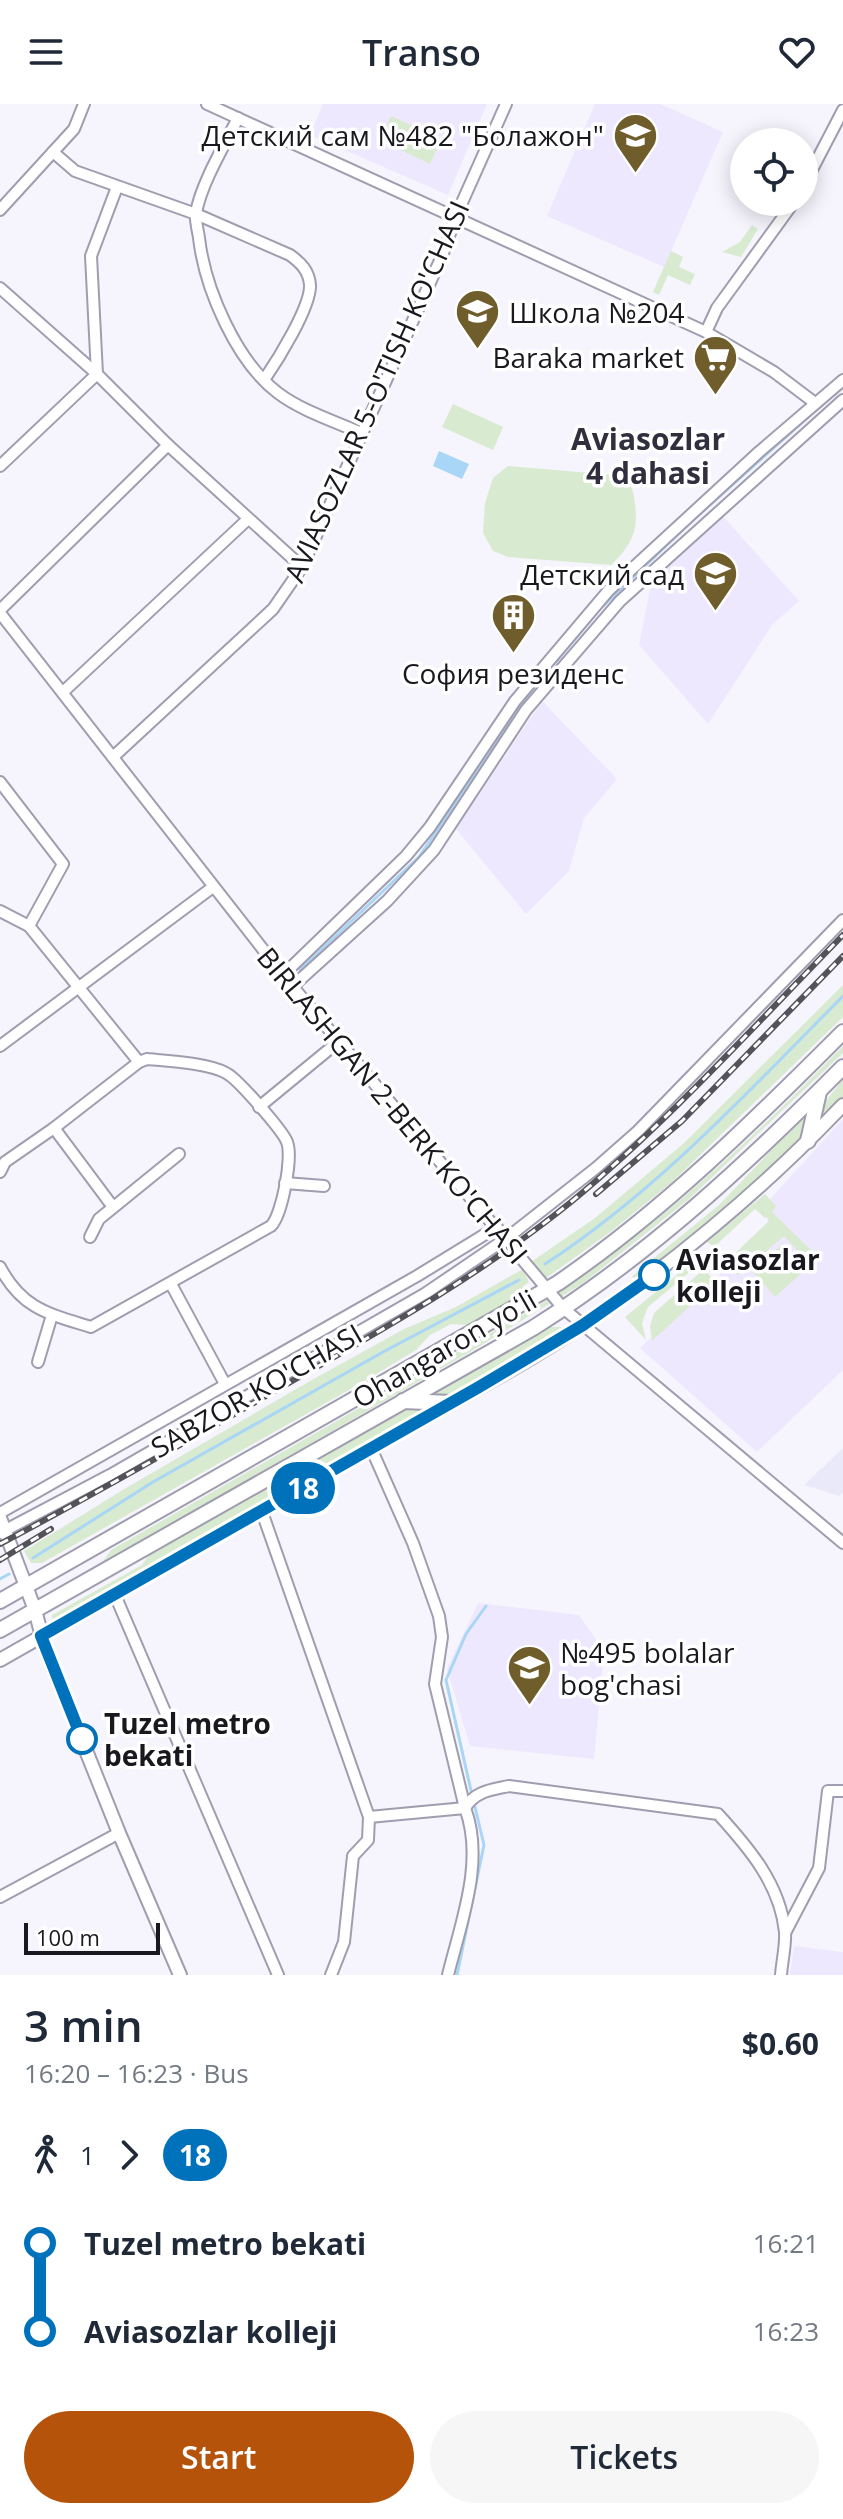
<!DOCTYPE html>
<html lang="en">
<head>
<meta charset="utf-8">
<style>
  :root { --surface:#fff; --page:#f6f6f7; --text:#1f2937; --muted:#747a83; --accent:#b45309 }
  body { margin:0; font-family:"Open Sans",sans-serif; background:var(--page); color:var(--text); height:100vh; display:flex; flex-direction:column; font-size:30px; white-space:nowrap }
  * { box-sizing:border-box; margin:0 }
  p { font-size:26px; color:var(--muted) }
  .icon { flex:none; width:44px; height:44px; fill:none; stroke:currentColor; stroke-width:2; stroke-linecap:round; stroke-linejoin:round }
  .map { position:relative; height:1871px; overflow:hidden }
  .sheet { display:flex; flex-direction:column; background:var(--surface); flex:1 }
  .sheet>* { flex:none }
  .badge { padding:0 16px; border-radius:26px; font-size:28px; line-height:52px }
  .tools { position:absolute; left:730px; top:24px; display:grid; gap:16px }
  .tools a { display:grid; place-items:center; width:88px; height:88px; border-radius:50%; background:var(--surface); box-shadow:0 4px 20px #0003; font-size:40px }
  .scale { position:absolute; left:24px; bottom:20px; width:136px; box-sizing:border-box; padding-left:8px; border:4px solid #18181e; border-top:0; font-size:22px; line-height:28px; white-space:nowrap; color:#18181e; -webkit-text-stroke:6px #fff; paint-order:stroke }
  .map>.badge { position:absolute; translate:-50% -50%; box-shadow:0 0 0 4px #fff }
  .legs { display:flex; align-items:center; gap:12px; height:88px; padding:0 24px; font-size:26px }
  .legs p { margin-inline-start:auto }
  .head { display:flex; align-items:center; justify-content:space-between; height:136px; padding:0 24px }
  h1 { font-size:44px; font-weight:600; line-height:60px }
  .primary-button { display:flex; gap:16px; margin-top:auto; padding:16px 24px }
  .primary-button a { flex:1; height:92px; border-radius:48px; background:var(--accent); color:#fff; font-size:32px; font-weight:600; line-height:92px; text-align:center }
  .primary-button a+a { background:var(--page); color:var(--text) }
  ul { padding:0 24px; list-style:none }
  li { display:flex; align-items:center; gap:28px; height:88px; font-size:30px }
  li i { display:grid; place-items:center; width:12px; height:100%; margin:0 10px; background:currentColor }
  li i::after { content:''; width:20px; height:20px; margin:-10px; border:6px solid; border-radius:50%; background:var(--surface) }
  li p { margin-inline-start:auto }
  li:first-child i { background:linear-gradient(#0000 50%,currentColor 0) }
  li:last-child i { background:linear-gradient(currentColor 50%,#0000 0) }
  header { display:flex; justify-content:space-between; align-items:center; height:104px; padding:0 24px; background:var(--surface); font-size:36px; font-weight:600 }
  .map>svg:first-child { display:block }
</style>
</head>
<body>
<header><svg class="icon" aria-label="menu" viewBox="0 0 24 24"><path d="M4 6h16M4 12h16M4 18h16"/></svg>Transo<svg class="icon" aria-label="heart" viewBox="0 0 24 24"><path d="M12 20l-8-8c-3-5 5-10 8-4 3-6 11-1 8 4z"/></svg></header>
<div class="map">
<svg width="843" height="1871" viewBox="0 0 843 1871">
  <rect width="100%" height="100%" fill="#f6f5fd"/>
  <path fill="#eae9f9" d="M 843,1344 L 843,1388 L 839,1392 L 804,1381 Z"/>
  <g fill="#eee8fe">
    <path d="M 323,0 L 487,0 L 448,91 L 310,31 Z"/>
    <path d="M 595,0 L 660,0 L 723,28 L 664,163 L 547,112 Z"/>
    <path d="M 721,410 L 799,497 L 772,521 L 708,620 L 639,541 L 653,471 Z"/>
    <path d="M 542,597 L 617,675 L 584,714 L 569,767 L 526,810 L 456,725 Z"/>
    <path d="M 843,1015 L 843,1266 L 757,1348 L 640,1244 L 766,1128 L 770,1095 Z"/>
    <path d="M 478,1499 L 579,1511 L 604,1547 L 594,1655 L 470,1642 L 447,1565 Z"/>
    <path d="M 794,1842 L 843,1848 L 843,1871 L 790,1871 Z"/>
  </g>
  <g fill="#d8eacf">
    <path d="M 391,12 L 441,35 L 430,60 L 380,36 Z"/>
    <path d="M 752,121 L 758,125 L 741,153 L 722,148 L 740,138 Z"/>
    <path d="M 671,147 L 683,153 L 679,163 L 695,170 L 690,181 L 668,171 L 659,191 L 653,188 Z"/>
    <path d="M 453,300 L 503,323 L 493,346 L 442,323 Z"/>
    <path d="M 508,362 L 614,371 L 632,384 C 640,419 637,436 611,461 L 508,453 L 493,447 L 483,429 L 485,399 L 493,374 Z"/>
    <path d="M 843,881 L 843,913 L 671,1079 L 609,1129 L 539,1179 L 528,1160 L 595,1114 L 683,1040 Z"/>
    <path d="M 843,942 L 843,949 L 688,1096 L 582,1180 L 470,1248 L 62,1482 L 103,1457 L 111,1446 L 541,1200 C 653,1128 750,1037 843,942 Z"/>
    <path d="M 843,975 L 843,993 L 821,1014 L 822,1002 Z"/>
    <path d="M 805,1011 L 807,1011 L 804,1034 L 710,1117 L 635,1176 L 632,1172 L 719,1101 Z"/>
    <path d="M 765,1090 L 776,1102 L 772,1108 L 817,1152 L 810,1160 L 784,1132 L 738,1171 L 725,1159 L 769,1117 L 767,1113 L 765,1114 L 755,1105 L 714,1143 L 707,1138 Z"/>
    <path d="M 783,1139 L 806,1165 L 775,1193 L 752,1167 Z"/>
    <path d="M 691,1154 L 698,1161 L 648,1203 L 642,1219 L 646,1236 L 625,1213 L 678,1170 L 676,1168 Z"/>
    <path d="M 523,1165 L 529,1178 L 523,1182 L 527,1187 L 467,1221 L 451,1220 L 430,1231 L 416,1246 L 363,1278 L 42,1459 L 31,1459 L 24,1447 L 126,1384 L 310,1277 L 404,1225 L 456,1203 Z"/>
    <path d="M 704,1165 L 716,1178 L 652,1237 L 650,1222 L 654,1209 Z"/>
    <path d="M 550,1223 L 569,1223 L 447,1294 L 426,1291 Z"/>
    <path d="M 410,1302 L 430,1305 L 53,1519 L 52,1511 L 142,1461 L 151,1448 Z"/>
  </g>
  <path fill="#a9d6f6" d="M 439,347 L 469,360 L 462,375 L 433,362 Z"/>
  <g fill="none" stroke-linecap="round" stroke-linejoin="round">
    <g stroke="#a9d6f6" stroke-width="3">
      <path d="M 300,866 L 419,753 L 529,590 L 600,505 L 693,416 L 825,298"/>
      <path d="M 545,1160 C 657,1087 750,986 843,892"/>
      <path d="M 33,1454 L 153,1378 L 383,1248 L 519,1176"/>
      <path d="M 0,1475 L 9,1470"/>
      <path d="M 472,1691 L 446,1576 L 466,1530 L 486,1502"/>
      <path d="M 457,1871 L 484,1741 L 474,1699"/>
    </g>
    <defs>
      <g id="minor">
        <path d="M 207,0 L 706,228 L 774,268 L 815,299"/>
        <path d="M 238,14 C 225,40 201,80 196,109 C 195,117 198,126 199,134 C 205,185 236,257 278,289 C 302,307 334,317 361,329"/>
        <path d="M 53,48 L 75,67 L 196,110 L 290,151 C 301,159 309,167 310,181 C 311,203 277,257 264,276"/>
        <path d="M 804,81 L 843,6"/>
        <path d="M 117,83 L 91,152 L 97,270 L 168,341 L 302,463"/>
        <path d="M 0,106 L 74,25 L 84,0"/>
        <path d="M 0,184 L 97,270 L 0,362"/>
        <path d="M 706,228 L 717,204 L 794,98"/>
        <path d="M 0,506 L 168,341"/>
        <path d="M 0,509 L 283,871 L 563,1204 L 843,1439"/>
        <path d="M 63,588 L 247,416"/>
        <path d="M 113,653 L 273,505 L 302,463 L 442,152 L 456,112 L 506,0"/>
        <path d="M 0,678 L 63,760 L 29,822"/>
        <path d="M 0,807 L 29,822 L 139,958"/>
        <path d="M 283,871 L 406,752 L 430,723 L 515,597 L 609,486 L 759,348 L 843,276"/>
        <path d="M 293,882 L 387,797 L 434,746 L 526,606 L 620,497 L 843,296"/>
        <path d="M 0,942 L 213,783"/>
        <path d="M 259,1003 L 338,938"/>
        <path d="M 54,1024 L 113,1103"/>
        <path d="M 0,1068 L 5,1058 L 54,1024 L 139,958 L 147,955 C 168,957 208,959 226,969 C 237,974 283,1027 287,1038 C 293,1053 282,1111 271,1122 L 91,1223 C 49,1210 22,1205 0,1163"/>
        <path d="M 285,1079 L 324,1082"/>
        <path d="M 90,1133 L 99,1115 L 179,1050"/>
        <path d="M 171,1180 L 225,1280"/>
        <path d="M 38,1258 L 52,1211"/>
        <path d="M 371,1344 L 413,1439 L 439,1512 L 442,1533 L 435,1580 L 465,1704 C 485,1757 461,1818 448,1871"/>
        <path d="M 262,1408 L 369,1713 L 368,1736 L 353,1752 L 344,1838 L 331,1871"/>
        <path d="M 0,1409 L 417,1172 L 497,1123"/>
        <path d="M 0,1429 L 110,1371 L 426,1189 L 507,1134 L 596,1064 L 638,1027 L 843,816"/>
        <path d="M 115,1491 L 278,1871"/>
        <path d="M 369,1713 L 465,1704 C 475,1687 491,1686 509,1682 L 718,1710 C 749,1744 780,1780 785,1828 C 786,1841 782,1857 781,1871"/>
        <path d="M 0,1793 L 119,1729"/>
        <path d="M 785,1829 L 819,1764 L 828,1687 L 843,1687"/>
      </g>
      <g id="major">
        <path d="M 0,1414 L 35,1506 L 45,1544 L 119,1729 L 180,1871"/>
        <path d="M 0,1556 C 124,1486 248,1414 372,1344 C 443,1303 518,1265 586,1219 C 679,1155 765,1083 843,1001"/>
      </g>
      <g id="highway">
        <path d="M 808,1037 L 819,988"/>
        <path d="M 403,1297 L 451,1299"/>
        <path d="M 0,1497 L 558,1179 C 663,1107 753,1018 843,928"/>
        <path d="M 0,1526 L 533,1224 C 649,1151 747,1060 843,963"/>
      </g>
    </defs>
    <use href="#minor" stroke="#9f9daf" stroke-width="14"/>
    <use href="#major" stroke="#9f9daf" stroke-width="16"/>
    <use href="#highway" stroke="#9f9daf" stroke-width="18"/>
    <use href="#minor" stroke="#fff" stroke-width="10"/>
    <use href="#major" stroke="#fff" stroke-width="12"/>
    <use href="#highway" stroke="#fff" stroke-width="14"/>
    <defs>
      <g id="rail">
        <path d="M 596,1090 L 682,1017 L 843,852"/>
        <path d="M 0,1440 C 95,1390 187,1337 280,1284 C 380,1227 481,1171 571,1098 C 669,1017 754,922 843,831"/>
        <path d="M 0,1456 L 51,1425"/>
      </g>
    </defs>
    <use href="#rail" stroke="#53535a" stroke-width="6"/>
    <use href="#rail" stroke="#fff" stroke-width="3" stroke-dasharray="9" stroke-linecap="butt"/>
  </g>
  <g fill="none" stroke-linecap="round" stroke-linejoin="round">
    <defs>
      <path id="line-1" d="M 82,1635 L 41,1532 L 479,1283 L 583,1221 L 654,1171"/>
    </defs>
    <use href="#line-1" stroke="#fff" stroke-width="18"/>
    <use href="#line-1" stroke="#0072bc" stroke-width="12"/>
  </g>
  <defs>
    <symbol id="school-pin" viewBox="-11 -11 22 30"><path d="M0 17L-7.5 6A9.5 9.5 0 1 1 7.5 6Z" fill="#705d2c" stroke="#fff"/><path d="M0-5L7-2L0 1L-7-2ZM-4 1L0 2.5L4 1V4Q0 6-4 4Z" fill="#fff"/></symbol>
    <symbol id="supermarket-pin" viewBox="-11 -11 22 30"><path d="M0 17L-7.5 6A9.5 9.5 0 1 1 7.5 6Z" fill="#705d2c" stroke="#fff"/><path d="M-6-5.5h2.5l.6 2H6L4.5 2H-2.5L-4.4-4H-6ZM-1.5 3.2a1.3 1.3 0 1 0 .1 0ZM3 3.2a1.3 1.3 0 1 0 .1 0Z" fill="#fff"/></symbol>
    <symbol id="building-pin" viewBox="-11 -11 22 30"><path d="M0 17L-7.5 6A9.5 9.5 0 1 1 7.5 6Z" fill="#705d2c" stroke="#fff"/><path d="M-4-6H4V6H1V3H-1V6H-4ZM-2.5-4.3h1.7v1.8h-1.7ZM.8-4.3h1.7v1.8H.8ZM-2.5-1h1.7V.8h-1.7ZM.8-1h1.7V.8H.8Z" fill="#fff"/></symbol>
  </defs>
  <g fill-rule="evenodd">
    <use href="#school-pin" x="610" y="6" width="51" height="69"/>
    <use href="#school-pin" x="452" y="182" width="51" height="69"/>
    <use href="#supermarket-pin" x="690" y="228" width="51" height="69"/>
    <use href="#school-pin" x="690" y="444" width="51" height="69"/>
    <use href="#building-pin" x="488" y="486" width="51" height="69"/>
    <use href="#school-pin" x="504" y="1538" width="51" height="69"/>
  </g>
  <g fill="#fff" stroke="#0072bc" stroke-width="4">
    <circle cx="654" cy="1171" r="14"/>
    <circle cx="82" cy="1635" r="14"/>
  </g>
  <g text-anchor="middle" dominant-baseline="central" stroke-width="7" stroke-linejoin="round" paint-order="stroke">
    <g font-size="28" fill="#18181e" stroke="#fff" text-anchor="end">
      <text x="604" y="31">Детский сам №482 "Болажон"</text>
      <text x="509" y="208" text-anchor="start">Школа №204</text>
      <text x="684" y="253">Baraka market</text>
      <text x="684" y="470">Детский сад</text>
      <text x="513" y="569" text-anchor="middle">София резиденс</text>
      <text x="560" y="1548" text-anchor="start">№495 bolalar<tspan x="560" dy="32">bog'chasi</tspan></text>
    </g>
    <g font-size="28" fill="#18181e" stroke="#fff">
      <text transform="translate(376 287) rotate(-66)">AVIASOZLAR 5-O'TISH KO'CHASI</text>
      <text transform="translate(393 1001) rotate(50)">BIRLASHGAN 2-BERK KO'CHASI</text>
      <text transform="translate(444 1244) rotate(-30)">Ohangaron yoʻli</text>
      <text transform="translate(256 1286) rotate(-30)">SABZOR KO'CHASI</text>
    </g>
    <g font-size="28" font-weight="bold" fill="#18181e" stroke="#fff" text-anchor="start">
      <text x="676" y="1155">Aviasozlar<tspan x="676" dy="32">kolleji</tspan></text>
      <text x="104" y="1619">Tuzel metro<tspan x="104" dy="32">bekati</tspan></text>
    </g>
    <g font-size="30" font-weight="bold" fill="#312f3e" stroke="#fff">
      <text x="648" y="334">Aviasozlar<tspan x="648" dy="34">4 dahasi</tspan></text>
    </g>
  </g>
</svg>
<div class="tools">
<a><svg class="icon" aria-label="locate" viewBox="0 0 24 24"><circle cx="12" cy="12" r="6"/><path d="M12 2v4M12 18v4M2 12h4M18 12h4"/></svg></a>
</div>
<div class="scale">100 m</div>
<b class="badge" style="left:303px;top:1384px;background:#0072bc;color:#fff">18</b>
</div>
<section class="sheet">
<div class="head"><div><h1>3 min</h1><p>16:20 – 16:23 · Bus</p></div><b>$0.60</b></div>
<div class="legs"><svg class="icon" aria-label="walk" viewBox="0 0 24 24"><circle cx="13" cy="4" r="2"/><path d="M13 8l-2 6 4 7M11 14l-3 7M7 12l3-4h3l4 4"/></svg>1<svg class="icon" aria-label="forward" viewBox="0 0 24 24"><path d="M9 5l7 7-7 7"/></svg><b class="badge" style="background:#0072bc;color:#fff">18</b></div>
<ul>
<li><i style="color:#0072bc"></i><b>Tuzel metro bekati</b><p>16:21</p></li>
<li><i style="color:#0072bc"></i><b>Aviasozlar kolleji</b><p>16:23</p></li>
</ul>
<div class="primary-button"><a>Start</a><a>Tickets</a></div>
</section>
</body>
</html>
